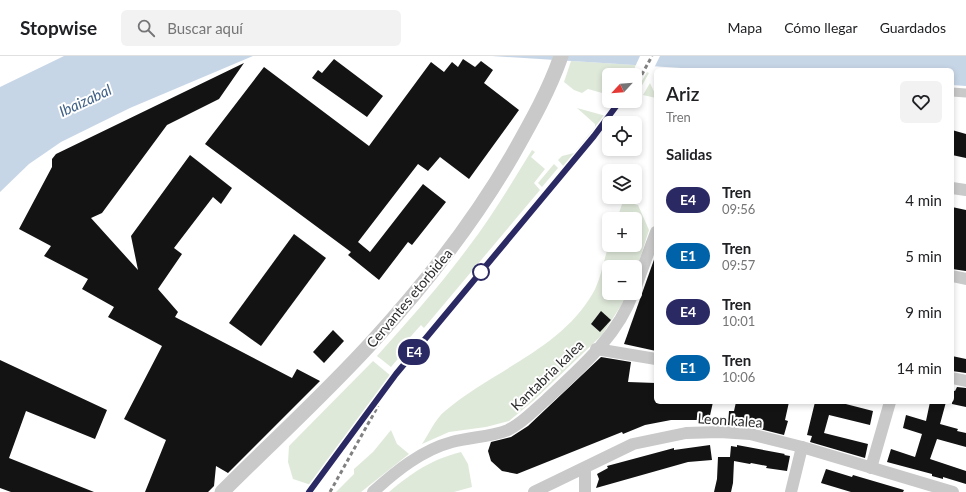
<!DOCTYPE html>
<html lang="es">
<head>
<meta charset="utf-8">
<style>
  :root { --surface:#fff; --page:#f2f2f2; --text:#202124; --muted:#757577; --line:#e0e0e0 }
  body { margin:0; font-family:Lato,sans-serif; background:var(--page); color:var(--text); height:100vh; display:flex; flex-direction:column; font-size:15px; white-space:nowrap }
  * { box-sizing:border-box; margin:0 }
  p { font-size:13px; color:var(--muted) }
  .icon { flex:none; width:22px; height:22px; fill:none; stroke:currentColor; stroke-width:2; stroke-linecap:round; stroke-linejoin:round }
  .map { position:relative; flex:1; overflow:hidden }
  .drawer { position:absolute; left:654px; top:12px; width:300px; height:336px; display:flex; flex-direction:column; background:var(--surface); border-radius:6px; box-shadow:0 2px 6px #0003 }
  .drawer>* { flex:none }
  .badge { padding:0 8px; border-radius:13px; font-size:14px; line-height:26px }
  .needle { width:26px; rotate:244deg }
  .fabs { position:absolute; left:602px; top:12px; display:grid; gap:8px }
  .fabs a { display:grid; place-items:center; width:40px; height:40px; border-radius:6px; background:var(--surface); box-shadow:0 2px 6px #0003; font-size:20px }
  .map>.badge { position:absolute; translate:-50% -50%; box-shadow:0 0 0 2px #fff }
  h2 { padding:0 12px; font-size:15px; line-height:36px }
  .round { display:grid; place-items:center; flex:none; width:42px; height:42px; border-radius:6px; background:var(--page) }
  .overview { display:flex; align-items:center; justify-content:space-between; height:68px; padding:0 12px }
  h1 { font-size:19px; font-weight:600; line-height:30px }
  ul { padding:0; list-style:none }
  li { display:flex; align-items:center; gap:12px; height:56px; padding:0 12px }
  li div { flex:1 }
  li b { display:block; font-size:15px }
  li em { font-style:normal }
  li .badge { min-width:44px; font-weight:700; text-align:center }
  header { display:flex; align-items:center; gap:24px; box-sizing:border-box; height:56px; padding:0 20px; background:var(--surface); border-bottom:1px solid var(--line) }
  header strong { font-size:19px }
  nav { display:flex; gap:22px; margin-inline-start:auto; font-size:14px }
  .search { width:280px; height:36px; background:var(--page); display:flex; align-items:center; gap:10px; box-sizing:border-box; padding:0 14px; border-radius:6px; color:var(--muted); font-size:15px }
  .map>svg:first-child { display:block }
</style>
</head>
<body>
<header>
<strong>Stopwise</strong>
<div class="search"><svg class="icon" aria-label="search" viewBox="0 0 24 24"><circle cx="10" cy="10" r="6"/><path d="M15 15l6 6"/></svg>Buscar aquí</div>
<nav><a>Mapa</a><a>Cómo llegar</a><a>Guardados</a></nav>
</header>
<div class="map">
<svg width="966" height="436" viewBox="0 0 966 436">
  <rect width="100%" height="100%" fill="#fff"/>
  <g fill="#dfe9da">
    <path d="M 571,5 L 636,9 L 632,19 L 609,19 L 609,39 L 588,33 L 582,37 L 574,34 L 564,26 Z"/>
    <path d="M 647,16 L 649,17 L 635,42 L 635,37 Z"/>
    <path d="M 650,27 L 656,40 L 656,42 L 643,39 Z"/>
    <path d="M 577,52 L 606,60 L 565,112 L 558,104 L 562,100 L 574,97 L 595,71 L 595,68 Z"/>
    <path d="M 532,94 L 535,96 L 531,101 L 545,113 L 534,127 L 540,134 L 424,272 L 421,269 L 404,288 L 408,291 L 391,311 L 377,300 C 408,265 439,231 467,193 C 491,162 511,128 532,94 Z"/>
    <path d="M 554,108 L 558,112 L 542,131 L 538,127 Z"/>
    <path d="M 623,145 L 638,149 L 649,174 L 635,218 L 635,211 L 609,211 L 609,237 L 627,237 L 622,248 L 602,279 L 533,345 L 509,365 L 486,371 L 449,376 L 422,388 C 429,378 435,363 445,355 C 493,314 560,294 593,237 C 601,223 604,203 609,188 L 635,189 L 635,163 L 617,163 Z"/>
    <path d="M 373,305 L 391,320 L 311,429 L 293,423 L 288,406 L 289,390 Z"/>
    <path d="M 391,374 L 397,388 L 409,398 L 361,436 L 336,436 L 354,418 L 354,413 L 373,396 Z"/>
    <path d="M 461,396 L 468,408 L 472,431 L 454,436 L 389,436 C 413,416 430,404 461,396 Z"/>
  </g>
  <g fill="#c7d6e7">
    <path d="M 64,0 L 253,0 L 130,52 L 61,86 L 29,108 L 0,136 L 0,31 Z"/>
    <path d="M 492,0 L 966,0 L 966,30 L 952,29 L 952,14 L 713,14 Z"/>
  </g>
  <path fill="#fff" d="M 640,0 L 660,0 L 654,12 L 635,11 Z"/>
  <g fill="#131313">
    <path d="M 334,3 L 383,40 L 367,61 L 312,22 L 318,14 L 322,17 Z"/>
    <path d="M 463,3 L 475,11 L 481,5 L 493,14 L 484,27 L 519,54 L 469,123 L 440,101 L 428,115 L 418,108 L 358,186 L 370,196 L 423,128 L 446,146 L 412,189 L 408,186 L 379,224 L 348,199 L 351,196 L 205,88 L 264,11 L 369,90 L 431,6 L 444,16 L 452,6 L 458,11 Z"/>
    <path d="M 244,7 L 219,43 L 167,69 L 102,157 L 91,162 L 138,214 L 131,180 L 190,99 L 232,132 L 221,148 L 213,141 L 174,192 L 182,198 L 158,233 L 178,256 L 175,261 L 292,322 L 297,313 L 320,325 L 228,417 L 216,410 L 214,430 L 208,436 L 145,436 L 166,384 L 124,363 L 162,290 L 108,261 L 114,251 L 82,233 L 88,223 L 44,200 L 51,190 L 19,173 L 52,111 L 52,103 L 56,98 Z"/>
    <path d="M 952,74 L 966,78 L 966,102 L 952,99 Z"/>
    <path d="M 952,151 L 966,154 L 966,215 L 952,213 Z"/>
    <path d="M 294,178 L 326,202 L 261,290 L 229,267 Z"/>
    <path d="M 656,198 L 656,295 L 624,288 Z"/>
    <path d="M 601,255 L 611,264 L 600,276 L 591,268 Z"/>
    <path d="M 333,274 L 344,285 L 324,307 L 313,296 Z"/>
    <path d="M 952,300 L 966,303 L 966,317 L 952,315 Z"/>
    <path d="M 601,301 L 631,306 L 628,326 L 656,327 L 656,346 L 713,346 L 709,364 L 671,364 L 645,369 L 623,378 L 622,376 L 517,418 L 502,415 L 491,405 L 488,395 L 491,386 L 511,381 L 528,370 Z"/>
    <path d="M 0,304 L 107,354 L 95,383 L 26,355 L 9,402 L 94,436 L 11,436 L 0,432 Z"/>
    <path d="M 957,331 L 966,332 L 966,351 L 952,348 L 952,334 L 955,335 Z"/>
    <path d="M 736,346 L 789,346 L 785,364 L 788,365 L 784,379 L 752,371 L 728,369 L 729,355 L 734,355 Z"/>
    <path d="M 815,346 L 838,346 L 873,355 L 870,369 L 829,359 L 824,377 L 868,388 L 865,402 L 810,386 L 812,380 L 807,379 Z"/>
    <path d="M 930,346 L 946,346 L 940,368 L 958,373 L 957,375 L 966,377 L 966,391 L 937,383 L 930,403 L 966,415 L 966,428 L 943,421 L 943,423 L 932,420 L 932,418 L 887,406 L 891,393 L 915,401 L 922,378 L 903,372 L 906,359 L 926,365 Z"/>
    <path d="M 710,389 L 712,404 L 688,406 L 596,432 L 599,423 L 597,418 L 608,412 L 607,410 L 674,392 L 674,394 Z"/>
    <path d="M 737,389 L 785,398 L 784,399 L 790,400 L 787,415 L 766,412 L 767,410 L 751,407 L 750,408 L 734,405 L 733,427 L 731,436 L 714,436 L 717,423 L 718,401 L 730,401 L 731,390 L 737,391 Z"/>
    <path d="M 826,413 L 852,421 L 853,419 L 904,434 L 903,436 L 851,436 L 821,427 Z"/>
  </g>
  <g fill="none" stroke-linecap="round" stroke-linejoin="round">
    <path stroke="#c9c9c9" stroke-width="9" d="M 952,36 L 966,37"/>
    <g stroke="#c9c9c9" stroke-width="12">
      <path d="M 952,132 L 966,134"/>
      <path d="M 952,220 L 966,223"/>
      <path d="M 635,233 L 656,176"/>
      <path d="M 596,293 L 656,303"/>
      <path d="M 952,322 L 966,325"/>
      <path d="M 585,412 L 585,436"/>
      <path d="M 871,412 L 890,346"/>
      <path d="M 373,436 C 396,415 422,394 452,386 C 471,381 490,381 508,374 C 523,367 534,354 546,344 C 579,313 618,280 633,237"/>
      <path d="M 534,436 L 633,388 L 686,377 L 720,376 L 750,378 L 802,391 L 953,436"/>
      <path d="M 791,436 L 802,391"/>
    </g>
    <path stroke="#c9c9c9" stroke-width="15" d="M 222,436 C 273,385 326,337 374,284 C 426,227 473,167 512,100 C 530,68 549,35 561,0"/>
    <g stroke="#818181" stroke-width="3" stroke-dasharray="4 3" stroke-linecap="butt">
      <path d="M 635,31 L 652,0"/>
      <path d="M 309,436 L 396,318 L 594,80 L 620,45"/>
      <path d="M 330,436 L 378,350"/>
    </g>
  </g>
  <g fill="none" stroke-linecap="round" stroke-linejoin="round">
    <defs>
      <path id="line" d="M 309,436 L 396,318 L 594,80 L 620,45"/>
    </defs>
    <use href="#line" stroke="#fff" stroke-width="9"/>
    <use href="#line" stroke="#2b2963" stroke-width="6"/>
  </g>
  <circle fill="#fff" stroke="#2b2963" stroke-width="2" cx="481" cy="216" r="8"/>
  <g text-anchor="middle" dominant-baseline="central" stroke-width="4" stroke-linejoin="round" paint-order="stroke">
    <g font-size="14" fill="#2c2c2c" stroke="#fff">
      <text transform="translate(409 242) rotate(-50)">Cervantes etorbidea</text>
      <text transform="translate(547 319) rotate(-44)">Kantabria kalea</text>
      <text transform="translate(730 364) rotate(4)">Leon kalea</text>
    </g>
    <g font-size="15" font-style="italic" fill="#416187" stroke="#fff">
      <text transform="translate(85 44) rotate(-25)">Ibaizabal</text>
    </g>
  </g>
</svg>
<div class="fabs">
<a><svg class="needle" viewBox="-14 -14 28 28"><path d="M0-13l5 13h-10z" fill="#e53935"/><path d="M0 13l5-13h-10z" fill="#757577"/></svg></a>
<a><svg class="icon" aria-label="locate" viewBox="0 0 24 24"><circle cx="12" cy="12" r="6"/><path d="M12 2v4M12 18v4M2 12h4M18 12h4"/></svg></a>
<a><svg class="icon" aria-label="layers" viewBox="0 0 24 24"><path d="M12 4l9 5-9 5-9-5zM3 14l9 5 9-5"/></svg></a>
<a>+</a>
<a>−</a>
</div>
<b class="badge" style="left:414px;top:296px;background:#2b2963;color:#fff">E4</b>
<section class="drawer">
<div class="overview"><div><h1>Ariz</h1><p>Tren</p></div><a class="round"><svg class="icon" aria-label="heart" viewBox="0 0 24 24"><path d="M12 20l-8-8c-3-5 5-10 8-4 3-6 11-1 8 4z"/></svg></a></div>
<h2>Salidas</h2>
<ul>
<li><span class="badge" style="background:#2b2963;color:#fff">E4</span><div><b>Tren</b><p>09:56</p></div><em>4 min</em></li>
<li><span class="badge" style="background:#0063a9;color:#fff">E1</span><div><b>Tren</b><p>09:57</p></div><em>5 min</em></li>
<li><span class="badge" style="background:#2b2963;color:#fff">E4</span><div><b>Tren</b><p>10:01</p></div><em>9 min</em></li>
<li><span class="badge" style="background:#0063a9;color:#fff">E1</span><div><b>Tren</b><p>10:06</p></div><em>14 min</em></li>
</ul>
</section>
</div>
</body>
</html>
